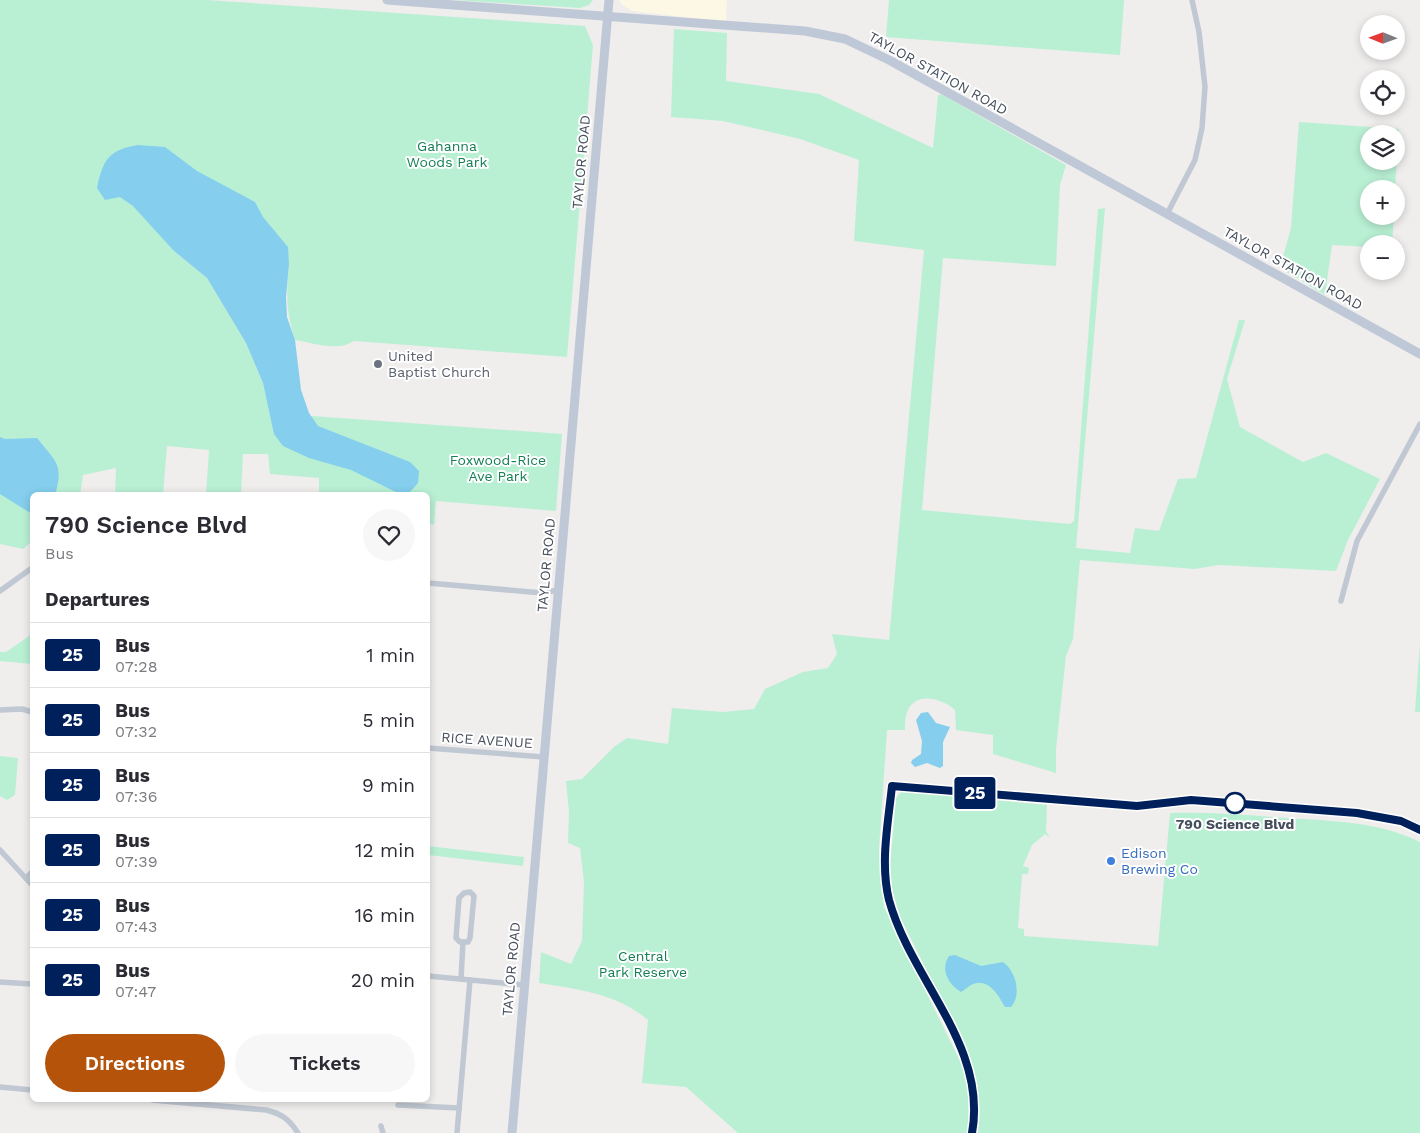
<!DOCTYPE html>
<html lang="en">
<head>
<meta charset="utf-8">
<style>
	body { margin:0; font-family:"Work Sans",sans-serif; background:#f7f7f7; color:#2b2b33; height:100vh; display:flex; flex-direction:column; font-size:19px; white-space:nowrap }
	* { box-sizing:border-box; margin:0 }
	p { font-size:16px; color:#7c7c81 }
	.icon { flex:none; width:28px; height:28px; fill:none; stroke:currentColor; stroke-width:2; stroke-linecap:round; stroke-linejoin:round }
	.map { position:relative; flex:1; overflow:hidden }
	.drawer { position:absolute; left:30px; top:492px; width:400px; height:610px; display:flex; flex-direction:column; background:#fff; border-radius:8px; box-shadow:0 2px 8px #0003 }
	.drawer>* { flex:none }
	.badge { padding:0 10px; border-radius:4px; font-size:18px; line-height:32px }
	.needle { width:32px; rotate:271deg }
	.fabs { position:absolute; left:1360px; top:15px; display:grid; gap:10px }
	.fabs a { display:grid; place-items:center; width:45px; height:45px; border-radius:50%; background:#fff; box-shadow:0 2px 8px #0003; font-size:25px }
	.map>.badge { position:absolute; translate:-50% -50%; box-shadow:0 0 0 2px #fff }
	h2 { padding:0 15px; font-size:19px; line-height:45px }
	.round { display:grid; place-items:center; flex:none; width:52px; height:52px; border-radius:26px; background:#f7f7f7 }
	.summary { display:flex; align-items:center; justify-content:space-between; height:85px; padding:0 15px }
	h1 { font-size:24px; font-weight:600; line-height:38px }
	.cta { display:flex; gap:10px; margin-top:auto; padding:10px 15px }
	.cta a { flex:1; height:58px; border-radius:30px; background:#b45309; color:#fff; font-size:20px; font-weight:600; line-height:58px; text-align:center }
	.cta a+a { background:#f7f7f7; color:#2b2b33 }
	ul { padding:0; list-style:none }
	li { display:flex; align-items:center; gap:15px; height:65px; padding:0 15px; border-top:1px solid #e1e1e2 }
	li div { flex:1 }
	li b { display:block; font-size:19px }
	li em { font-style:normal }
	li .badge { min-width:55px; font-weight:700; text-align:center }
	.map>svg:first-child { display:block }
</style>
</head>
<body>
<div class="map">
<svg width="1420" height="1133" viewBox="0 0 1420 1133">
	<rect width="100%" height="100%" fill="#f0eded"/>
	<!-- commercial -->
	<path fill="#fcf8e5" d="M619,0h108l-1,22 -94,-11 -11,-7z"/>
	<!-- green -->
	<g fill="#b9f0d4" fill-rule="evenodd">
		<path d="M0,0h207l378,26 8,19 -26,312 -213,-16c-17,11 -40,2 -59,-1 -9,-29 -9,-46 -6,-76l-115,-13 33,27 39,65 17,40 7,30 292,21 -6,77 -120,-10 -2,24 -6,-2v-28h-109v-17l-49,-4 -2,-20h-25l-2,41h-35l3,-45 -42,-4 -4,49h-48l1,-27 -33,7 -3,20h-48v46l-9,8 -23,-5z"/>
		<path d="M453,0h140l-4,5 -9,3z"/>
		<path d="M889,0h235l-4,55 -234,-18z"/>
		<path d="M674,29l53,4 -1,48 93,13 114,54 5,-52 3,-2 125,71 -6,20 -4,81 -113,-8 -21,252 148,14 4,-3 24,-312 7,-1 -29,340 54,5 5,-25 24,3 19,-52 18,-1 43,-158h6l-18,59 13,48 63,35 23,-9 54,26 -32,61 -12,31 -117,-6 -24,4 -115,-9 -7,79 -7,17 -10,93v24l-63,-19v-19l-37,-5 -1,-20c-12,-11 -38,-19 -47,0 -3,6 -3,14 -3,20h-18l-8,119 5,58 77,156c8,24 10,45 6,70h-229l-52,-46 -44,-4 6,-63c-30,-26 -71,-31 -109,-37l2,-31 30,12 11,-23 2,-59 -4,-34 -12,-5 1,-31 -3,-31 16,-2 32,-32 13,-9 41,6 4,-36 51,4 31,-3 11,-20 38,-17 25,-4 9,-14 -5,-20 57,6 35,-390 -70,-9 5,-81 -59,-21 -77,-18 -52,-4z"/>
		<path d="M1299,122l100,7 -4,60h-26v27h25l-2,28h-23v3l-37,-2 -7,50 -45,-27 11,-40zM1369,134h27v27h-27z"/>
		<path d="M32,634v30l-32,-3v-9h6z"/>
		<path d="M1420,643v69h-5z"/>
		<path d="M0,756l18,2 -3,37 -8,5 -7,-4z"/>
		<path d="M902,791l145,14 -1,26 4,7 -5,-4 -13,11 -9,21 6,2 -1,6h-6l-4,54 6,1v7l134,10 12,-133c39,-1 77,2 115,5 47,3 92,3 135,24v291h-442c3,-30 0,-54 -11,-82l-68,-136 -7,-27 -2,-21 6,-69z"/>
		<path d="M428,846l96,11 -1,9 -95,-11z"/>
	</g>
	<!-- water -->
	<g fill="#85ceee">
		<path d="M138,145l27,2 32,24 58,31 8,15 25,30 1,17 -3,33 1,20 8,23 6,50 8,23 9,13 92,36 9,9 -1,12 -8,9 -10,2 -49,-24 -42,-12 -26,-12 -9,-12 -11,-51 -17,-40 -39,-65 -33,-27 -41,-45 -13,-9 -15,3 -8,-12c6,-29 12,-38 41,-43z"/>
		<path d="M0,437l5,2 32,-1c19,24 27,26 18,57h-23v19l-32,-20z"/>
		<path d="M928,712l8,11 14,4 -7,15v24l-3,2 -13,-5 -12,4 -4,-4 1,-3 9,-6 1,-13 -6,-21 5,-7z"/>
		<path d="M955,955l26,11 22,-4c13,9 19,33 8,45h-6c-6,-11 -17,-31 -34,-22 -4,2 -6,5 -10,7 -13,-8 -21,-22 -12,-36z"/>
	</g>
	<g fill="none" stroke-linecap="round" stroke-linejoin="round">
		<!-- minor -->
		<g stroke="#c0c8d3" stroke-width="5.5">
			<path d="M1167,214l28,-54 7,-32 3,-41 -6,-55 -7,-32"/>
			<path d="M428,583l115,10 15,-3"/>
			<path d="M0,591l32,-23"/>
			<path d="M1341,601l16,-60 63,-117"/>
			<path d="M0,710l22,-1 10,3"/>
			<path d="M428,748l116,9"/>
			<path d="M0,850l32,35"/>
			<path d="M26,878l6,-6"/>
			<path d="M470,892l4,4 -4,42 -2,4h-8l-4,-4 3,-40 5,-5z"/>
			<path d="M428,976l96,9"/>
			<path d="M461,979l2,-37"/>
			<path d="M0,982l32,2"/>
			<path d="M0,1087l32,3"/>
			<path d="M152,1100l114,10c16,4 23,9 32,23"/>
			<path d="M398,1105l61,3"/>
			<path d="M381,1126l2,7"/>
			<path d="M457,1133l13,-153"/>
			<path d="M972,1133c16,-86 -62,-154 -83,-233 -9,-37 -1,-76 3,-113l245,19 54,-6 166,13 44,8 19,9"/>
		</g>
		<!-- secondary -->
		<g stroke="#bfc8d7" stroke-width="9">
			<path d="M387,0l418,31 40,8 44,21 531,294"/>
			<path d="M512,1133l97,-1133"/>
		</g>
	</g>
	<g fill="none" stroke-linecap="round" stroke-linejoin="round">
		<!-- line casing -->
		<g stroke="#fff" stroke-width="11">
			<path id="line" d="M972,1133c16,-87 -61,-153 -83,-233 -9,-37 -1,-76 3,-114l245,20 54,-6 166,13 44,8 19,9"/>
		</g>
		<!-- line -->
		<use href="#line" stroke="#00205b" stroke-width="8"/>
	</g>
	<!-- markers -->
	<circle fill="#6b7280" stroke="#fff" stroke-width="2" cx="378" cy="364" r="5"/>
	<circle fill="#fff" stroke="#00205b" stroke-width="2.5" cx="1235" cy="803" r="10"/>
	<circle fill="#3f7fe0" stroke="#fff" stroke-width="2" cx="1111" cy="861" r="5"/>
	<g text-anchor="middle" stroke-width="4" stroke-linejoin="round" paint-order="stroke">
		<!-- street labels -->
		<g font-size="14" fill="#454e5b" stroke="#fff">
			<text transform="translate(938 73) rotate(29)" y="5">TAYLOR STATION ROAD</text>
			<text transform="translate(581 162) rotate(-85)" y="5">TAYLOR ROAD</text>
			<text transform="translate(1293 268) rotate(29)" y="5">TAYLOR STATION ROAD</text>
			<text transform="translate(546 565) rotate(-85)" y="5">TAYLOR ROAD</text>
			<text transform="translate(487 740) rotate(4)" y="5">RICE AVENUE</text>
			<text transform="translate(511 969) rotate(-85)" y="5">TAYLOR ROAD</text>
		</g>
		<!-- park labels -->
		<g font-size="14" fill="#147e54" stroke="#fff">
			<text x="447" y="151">Gahanna<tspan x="447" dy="16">Woods Park</tspan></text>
			<text x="498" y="465">Foxwood-Rice<tspan x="498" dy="16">Ave Park</tspan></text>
			<text x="643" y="961">Central<tspan x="643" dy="16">Park Reserve</tspan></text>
		</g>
		<!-- worship labels -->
		<g font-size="14" fill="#5b616d" stroke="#fff" text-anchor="start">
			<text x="388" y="361">United<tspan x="388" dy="16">Baptist Church</tspan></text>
		</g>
		<!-- stop labels -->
		<g font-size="14" font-weight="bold" fill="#454e5b" stroke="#fff">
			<text x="1235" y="829">790 Science Blvd</text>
		</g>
		<!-- shop labels -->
		<g font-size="14" fill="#366cbe" stroke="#fff" text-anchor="start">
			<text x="1121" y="858">Edison<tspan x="1121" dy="16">Brewing Co</tspan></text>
		</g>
	</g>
</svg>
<div class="fabs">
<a><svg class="needle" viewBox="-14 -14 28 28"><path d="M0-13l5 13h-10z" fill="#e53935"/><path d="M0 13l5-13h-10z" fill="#7c7c81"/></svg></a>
<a><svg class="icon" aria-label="locate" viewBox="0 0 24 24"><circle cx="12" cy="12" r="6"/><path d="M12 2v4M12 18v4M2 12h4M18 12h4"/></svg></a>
<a><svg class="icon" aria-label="layers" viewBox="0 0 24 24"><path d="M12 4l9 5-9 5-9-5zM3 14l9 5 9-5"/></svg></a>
<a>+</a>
<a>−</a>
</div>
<b class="badge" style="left:975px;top:793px;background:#00205b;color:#fff">25</b>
<section class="drawer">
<div class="summary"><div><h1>790 Science Blvd</h1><p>Bus</p></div><a class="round"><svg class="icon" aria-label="heart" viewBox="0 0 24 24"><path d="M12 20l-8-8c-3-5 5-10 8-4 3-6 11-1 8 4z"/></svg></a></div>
<h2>Departures</h2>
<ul>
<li><span class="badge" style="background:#00205b;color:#fff">25</span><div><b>Bus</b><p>07:28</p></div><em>1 min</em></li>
<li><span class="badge" style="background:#00205b;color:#fff">25</span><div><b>Bus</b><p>07:32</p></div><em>5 min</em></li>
<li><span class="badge" style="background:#00205b;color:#fff">25</span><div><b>Bus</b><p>07:36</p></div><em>9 min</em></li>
<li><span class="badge" style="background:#00205b;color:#fff">25</span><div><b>Bus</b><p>07:39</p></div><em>12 min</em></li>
<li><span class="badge" style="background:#00205b;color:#fff">25</span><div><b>Bus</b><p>07:43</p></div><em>16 min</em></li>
<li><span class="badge" style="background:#00205b;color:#fff">25</span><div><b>Bus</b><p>07:47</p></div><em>20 min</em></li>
</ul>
<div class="cta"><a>Directions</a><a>Tickets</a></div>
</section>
</div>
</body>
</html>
